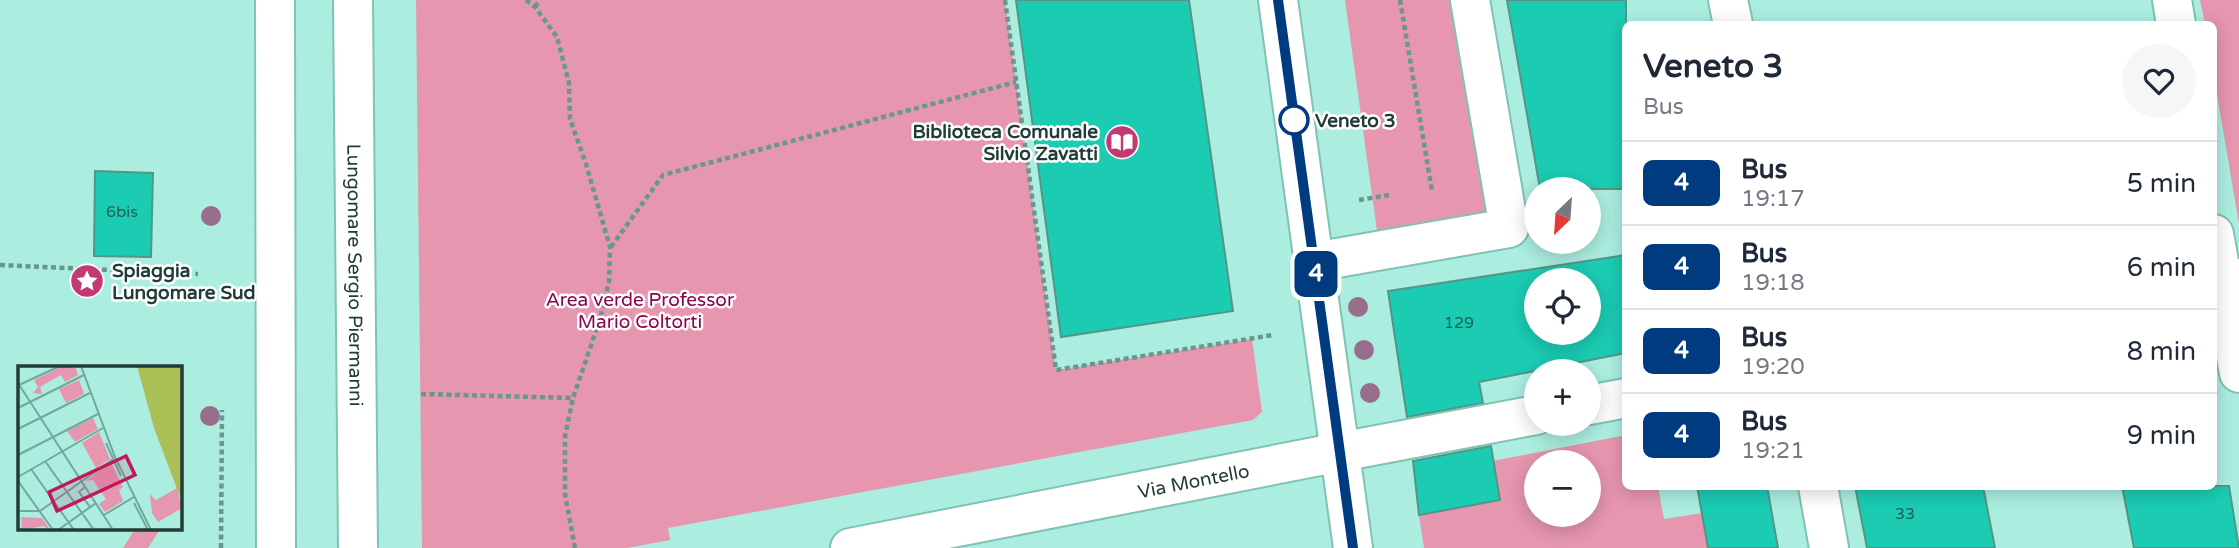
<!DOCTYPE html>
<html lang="en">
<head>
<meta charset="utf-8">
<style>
	body { margin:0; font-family:"Varela Round",sans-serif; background:#f6f6f7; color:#1f2937; height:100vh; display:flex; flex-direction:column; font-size:26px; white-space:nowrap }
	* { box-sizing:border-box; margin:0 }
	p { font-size:23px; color:#747a83 }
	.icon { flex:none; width:38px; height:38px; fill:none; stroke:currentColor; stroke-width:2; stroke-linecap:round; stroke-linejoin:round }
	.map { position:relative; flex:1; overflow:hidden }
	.sheet { position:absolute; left:1622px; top:21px; width:595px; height:469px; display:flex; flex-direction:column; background:#fff; border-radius:10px; box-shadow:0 4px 18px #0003 }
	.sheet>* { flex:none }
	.badge { padding:0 14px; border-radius:10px; font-size:24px; line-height:46px }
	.needle { width:46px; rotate:205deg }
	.fabs { position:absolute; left:1524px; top:177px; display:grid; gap:14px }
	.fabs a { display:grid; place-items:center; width:77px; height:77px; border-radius:50%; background:#fff; box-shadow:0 4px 18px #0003; font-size:35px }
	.map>.badge { position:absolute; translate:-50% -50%; box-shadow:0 0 0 4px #fff }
	.round { display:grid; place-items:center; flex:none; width:74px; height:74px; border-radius:37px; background:#f6f6f7 }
	.overview { display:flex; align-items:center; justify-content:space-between; height:119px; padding:0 21px }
	h1 { font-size:33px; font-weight:700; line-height:52px }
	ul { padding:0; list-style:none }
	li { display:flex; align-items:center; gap:21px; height:84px; padding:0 21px; border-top:2px solid #e0e1e3 }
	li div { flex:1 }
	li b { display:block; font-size:26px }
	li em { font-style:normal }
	li .badge { min-width:77px; font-weight:700; text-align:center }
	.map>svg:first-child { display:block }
</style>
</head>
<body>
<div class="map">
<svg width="2239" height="548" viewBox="0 0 2239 548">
	<rect width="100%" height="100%" fill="#abeee0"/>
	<!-- green -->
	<g fill="#e696af" fill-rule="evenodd">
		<path d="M416,0h589l51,370 196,-31 10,73 -9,8 -585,108 2,12 -43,8h-205z"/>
		<path d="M1345,0h108l35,213 -111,18z"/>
		<path d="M2200,0h39v224l-25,-147v-53h-9z"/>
		<path d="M1626,435v51l32,1 6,32 38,-6 6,35h-284l-5,-33 81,-15 -7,-39zM1536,462h53v52h-53z"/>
		<path d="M135,529h25l-12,19h-25z"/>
	</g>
	<!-- building -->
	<g fill="#1bccb3" stroke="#549588" stroke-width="2" fill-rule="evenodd">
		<path d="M1016,0h173l44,311 -172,26z"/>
		<path d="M1507,0h119v189h-86z"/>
		<path d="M95,171l58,2 -2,84 -57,-1z"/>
		<path d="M1626,255v98l-147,29 4,21 -76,14 -19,-126zM1536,280h53v52h-53z"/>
		<path d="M1491,446l9,54 -81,15 -6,-54z"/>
		<path d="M1697,486h70l11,62h-70z"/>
		<path d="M1855,486h128l12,62h-128z"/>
		<path d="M2122,486h107l10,62h-105z"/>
	</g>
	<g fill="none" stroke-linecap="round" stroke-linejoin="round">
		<!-- street casing -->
		<g stroke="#80c2b4" stroke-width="42">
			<g id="street">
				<path d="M275,0l1,548"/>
				<path id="s1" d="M353,0l5,548"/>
				<path d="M1728,0l5,24"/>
				<path d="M2172,0l4,24"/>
				<path d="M2214,234l25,139"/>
				<path d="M1314,262l195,-34 -39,-228"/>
				<path d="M1818,486l11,62"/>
				<path id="s2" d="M850,548l490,-96"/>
			</g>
		</g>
		<!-- secondary casing -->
		<g stroke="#80c2b4" stroke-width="42">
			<g id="secondary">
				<path d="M1278,0l75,548"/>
				<path d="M2214,283l25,-5"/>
				<path d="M1589,405l37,-7"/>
				<path d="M1340,452l196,-37"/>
			</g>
		</g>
		<!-- path -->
		<g stroke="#67978d" stroke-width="4.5" stroke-dasharray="5 3.5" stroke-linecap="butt">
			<path d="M526,0l9,7 22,30 12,46 1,36 16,45 24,83 -1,35 -9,37 -27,79 -8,38v58l10,54"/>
			<path d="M1005,0l51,370 217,-35"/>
			<path d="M1400,0l32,191"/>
			<path d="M535,7l5,-7"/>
			<path d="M1359,200l30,-5"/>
			<path d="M611,247l52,-72 353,-93"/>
			<path d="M0,265l198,9"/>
			<path d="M421,394l152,4"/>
			<path d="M221,548l1,-138"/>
		</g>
		<!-- street -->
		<use href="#street" stroke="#fff" stroke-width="38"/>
		<!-- secondary -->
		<use href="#secondary" stroke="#fff" stroke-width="38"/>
	</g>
	<!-- trees -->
	<g fill="#996e8d">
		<circle cx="211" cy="216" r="10"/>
		<circle cx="1358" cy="307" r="10"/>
		<circle cx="1364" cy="350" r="10"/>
		<circle cx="1370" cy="393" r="10"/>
		<circle cx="210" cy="416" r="10"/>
	</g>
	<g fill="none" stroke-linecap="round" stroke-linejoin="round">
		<!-- line casing -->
		<g stroke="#fff" stroke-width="16">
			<path id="line" d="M1278,0l75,548"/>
		</g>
		<!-- line -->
		<use href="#line" stroke="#003b80" stroke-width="10"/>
	</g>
	<!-- icons -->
	<defs>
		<g id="library-disc" transform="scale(1.75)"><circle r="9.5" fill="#c33972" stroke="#fff"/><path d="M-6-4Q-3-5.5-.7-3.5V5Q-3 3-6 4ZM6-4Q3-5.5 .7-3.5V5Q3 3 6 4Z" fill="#fff"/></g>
		<g id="sight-disc" transform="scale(1.75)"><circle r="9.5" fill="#c33972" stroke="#fff"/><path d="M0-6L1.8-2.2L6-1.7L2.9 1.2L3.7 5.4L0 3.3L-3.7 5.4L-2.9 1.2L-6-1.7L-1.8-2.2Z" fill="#fff"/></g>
	</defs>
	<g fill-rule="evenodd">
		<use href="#library-disc" x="1122" y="142"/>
		<use href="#sight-disc" x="87" y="281"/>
	</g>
	<!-- markers -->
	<circle fill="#fff" stroke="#003b80" stroke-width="3.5" cx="1294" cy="120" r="14"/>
	<g text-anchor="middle" stroke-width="5" stroke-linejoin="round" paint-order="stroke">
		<!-- number labels -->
		<g font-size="16" fill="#206156">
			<text x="122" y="217">6bis</text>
			<text x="1459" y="328">129</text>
			<text x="1905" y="519">33</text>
		</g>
		<!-- stop labels -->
		<g font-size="19" font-weight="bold" fill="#213d37" stroke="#fff" text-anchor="start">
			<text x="1315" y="127">Veneto 3</text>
		</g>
		<!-- poi labels -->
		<g font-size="19" font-weight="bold" fill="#213d37" stroke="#fff" text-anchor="end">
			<text x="1098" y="138">Biblioteca Comunale<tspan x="1098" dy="22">Silvio Zavatti</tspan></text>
			<text x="112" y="277" text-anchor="start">Spiaggia<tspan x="112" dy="22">Lungomare Sud</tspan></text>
		</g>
		<!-- street labels -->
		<g font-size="19" fill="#213d37" stroke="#fff">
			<text dy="7" stroke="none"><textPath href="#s1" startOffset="275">Lungomare Sergio Piermanni</textPath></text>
			<text dy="7" stroke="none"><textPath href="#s2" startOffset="350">Via Montello</textPath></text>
		</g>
		<!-- park labels -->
		<g font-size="19" fill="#8b0649" stroke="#fff">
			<text x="640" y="306">Area verde Professor<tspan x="640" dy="22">Mario Coltorti</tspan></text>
		</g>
	</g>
	<!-- overview -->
	<g transform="translate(18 366)">
		<rect width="164" height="164" fill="#abeee0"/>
		<path d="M45,0h12l3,9 -13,7 -4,-7 -21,12 2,7 -9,-1 5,-6 -4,-7zM61,14l5,14 -18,9 -7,-14zM75,52l5,11 -23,13 -8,-11zM81,66l11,27 -14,9 -14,-25zM93,96l12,25 -4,3 4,11 -18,11 -6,-8 7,-5 -13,-19 -8,1zM159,122l5,20 -24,14 -6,-9 -2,-19 6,6zM3,151l21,1 8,12 -7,-4 -21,4z" fill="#e696af"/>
		<path d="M119,0h45v136l-28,-74z" fill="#aac056"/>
		<path fill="none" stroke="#74a79c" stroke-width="2" d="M63,0l34,91 36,73M0,17l95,147M1,19l41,-19M0,42l66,-33M0,63l72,-36M88,77l15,33M0,89l80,-41M27,95l49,69M13,103l43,61M0,111l85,-49M0,115l35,49M67,121l-6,5 11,15M116,137l14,27M0,145h22M22,145l73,-52M86,149l30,-18M40,164l38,-27"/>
		<path fill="#c2185b" fill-opacity="0.15" stroke="#c2185b" stroke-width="3.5" d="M108,90l9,19 -78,36 -8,-19z"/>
		<rect width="164" height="164" fill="none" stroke="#213d37" stroke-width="3.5"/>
	</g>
</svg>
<div class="fabs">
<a><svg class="needle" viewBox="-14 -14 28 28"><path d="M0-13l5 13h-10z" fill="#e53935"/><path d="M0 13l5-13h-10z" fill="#747a83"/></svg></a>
<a><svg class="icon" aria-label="locate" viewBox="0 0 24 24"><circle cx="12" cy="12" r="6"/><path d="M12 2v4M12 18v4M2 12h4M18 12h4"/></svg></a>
<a>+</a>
<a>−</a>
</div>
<b class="badge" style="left:1316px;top:274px;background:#003b80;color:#fff">4</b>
<section class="sheet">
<div class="overview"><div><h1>Veneto 3</h1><p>Bus</p></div><a class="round"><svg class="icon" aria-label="heart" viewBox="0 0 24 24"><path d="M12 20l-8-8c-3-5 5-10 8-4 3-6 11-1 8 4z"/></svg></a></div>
<ul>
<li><span class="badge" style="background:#003b80;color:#fff">4</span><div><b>Bus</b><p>19:17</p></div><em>5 min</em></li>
<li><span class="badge" style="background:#003b80;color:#fff">4</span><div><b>Bus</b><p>19:18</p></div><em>6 min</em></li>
<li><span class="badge" style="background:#003b80;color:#fff">4</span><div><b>Bus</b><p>19:20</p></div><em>8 min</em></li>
<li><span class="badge" style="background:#003b80;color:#fff">4</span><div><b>Bus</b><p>19:21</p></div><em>9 min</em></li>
</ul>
</section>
</div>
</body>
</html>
